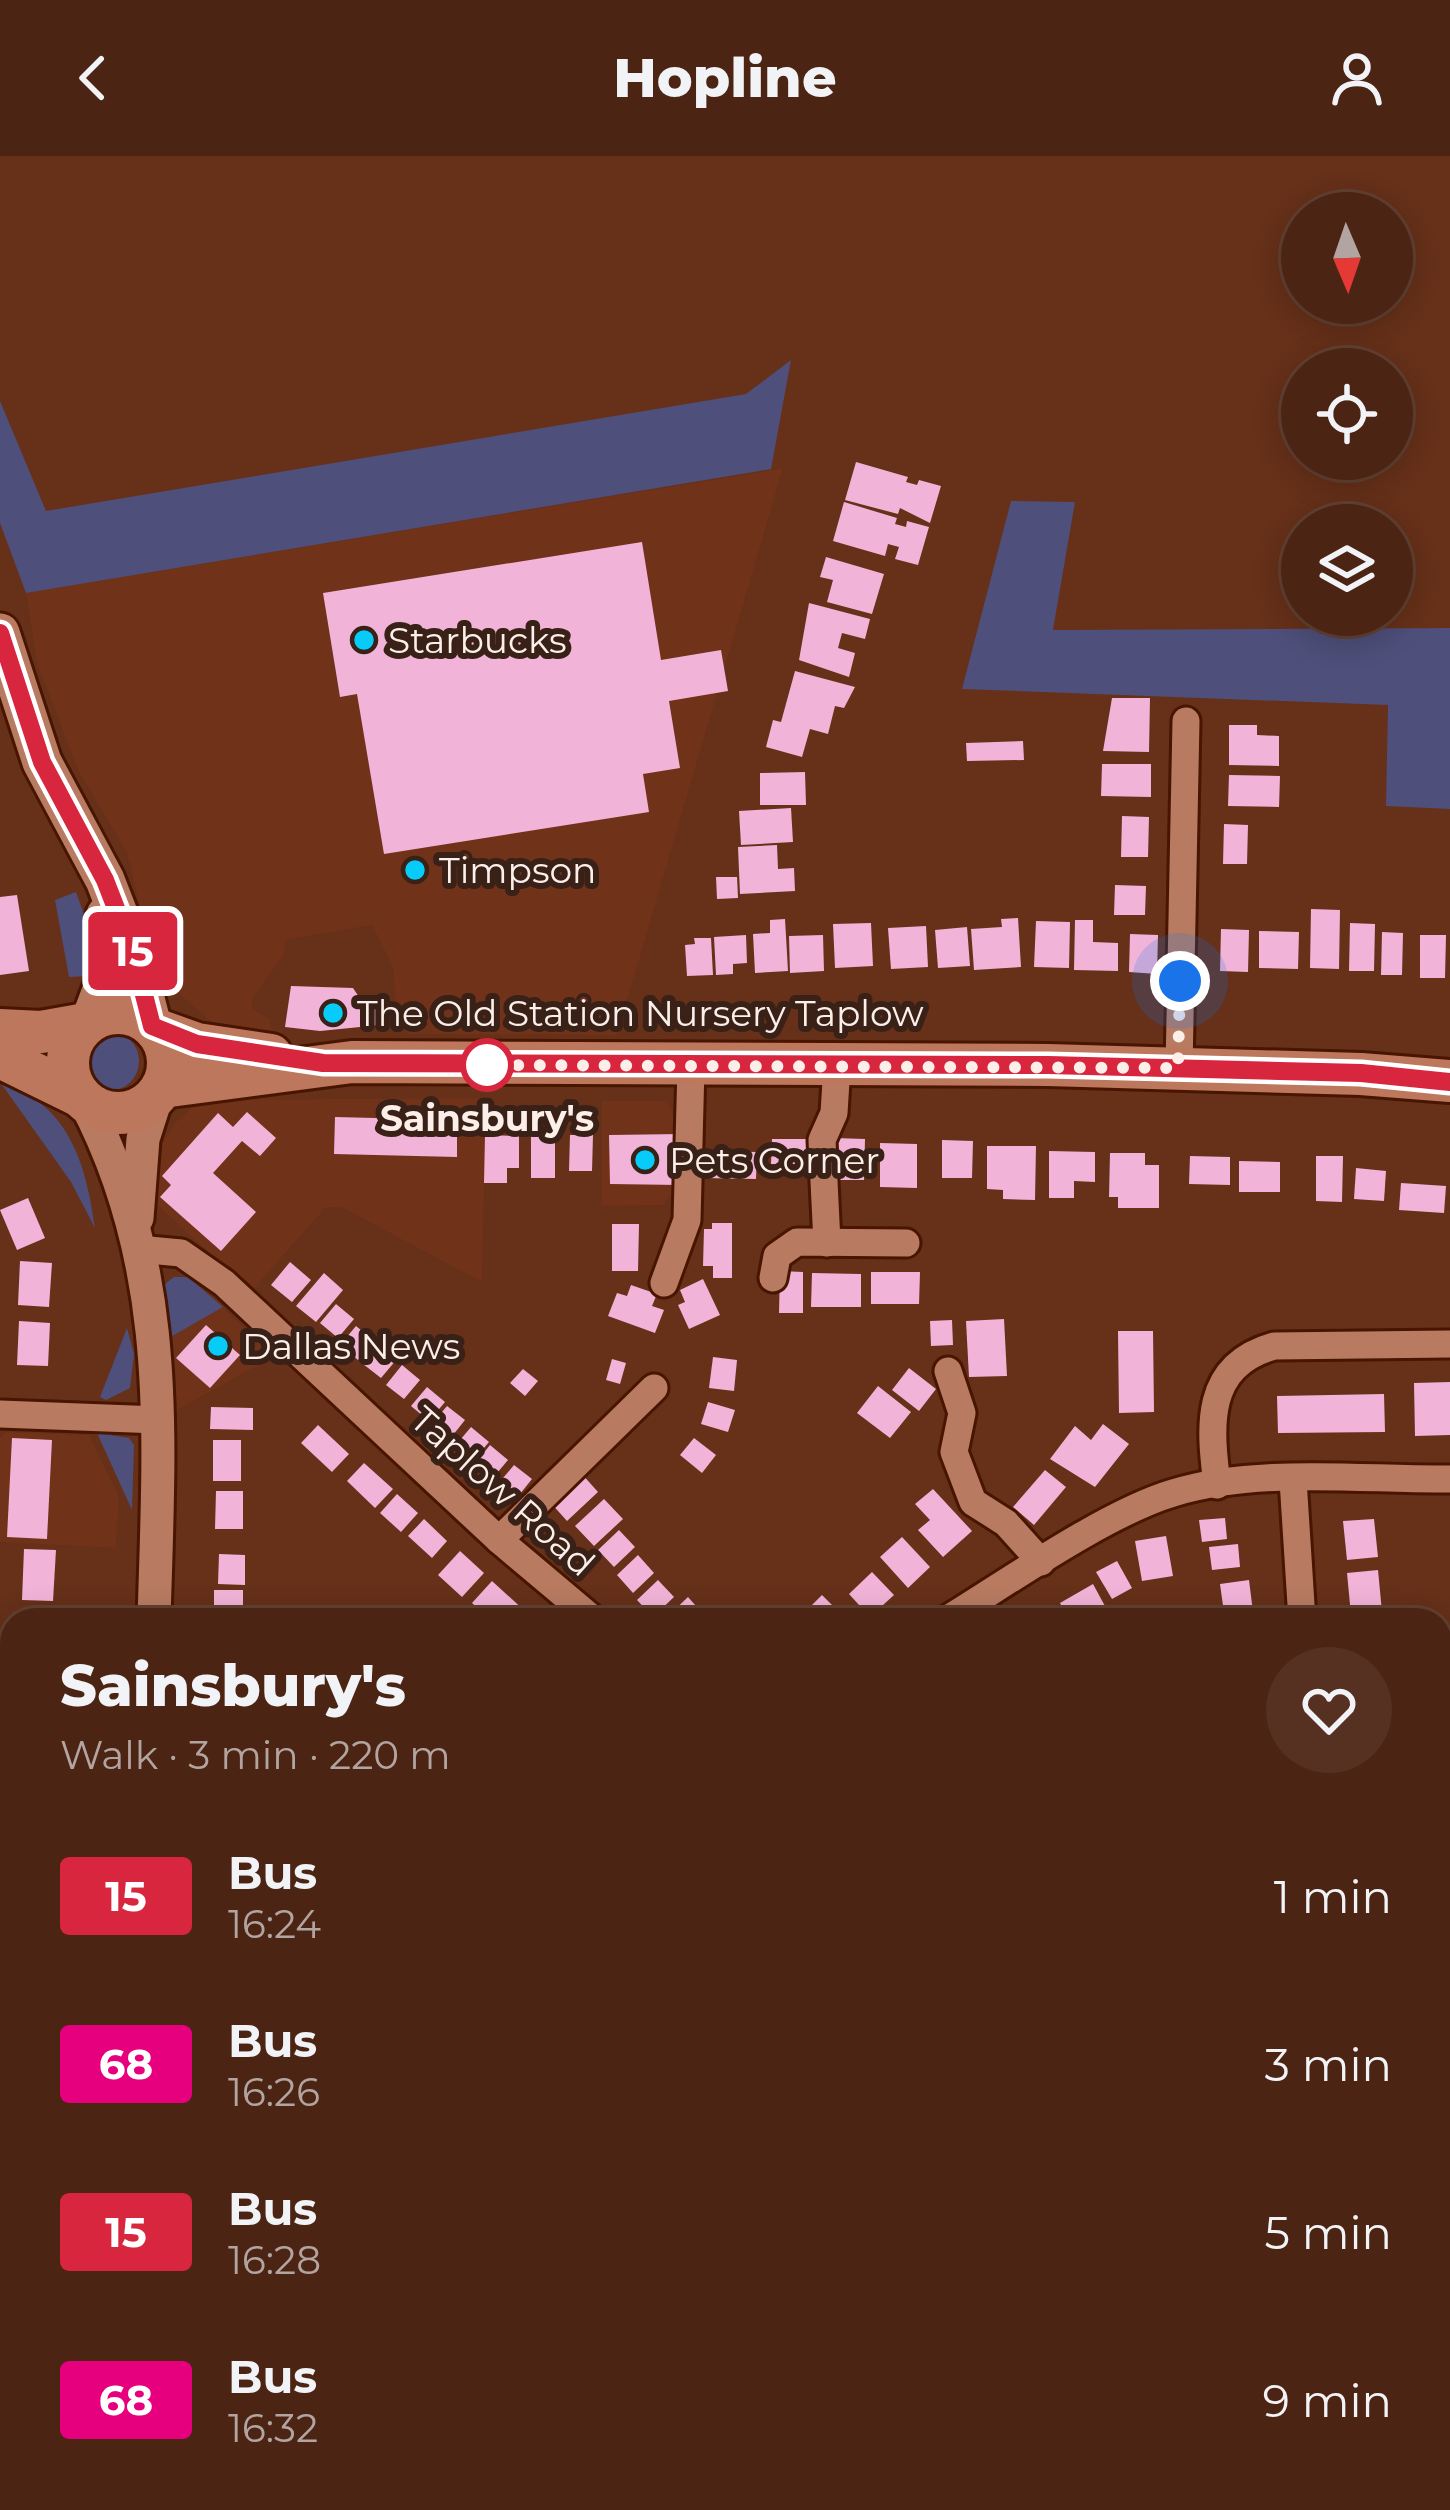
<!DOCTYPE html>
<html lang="en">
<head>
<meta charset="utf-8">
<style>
	body { margin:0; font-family:Montserrat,sans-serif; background:#563021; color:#f1f3f6; height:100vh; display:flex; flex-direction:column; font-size:45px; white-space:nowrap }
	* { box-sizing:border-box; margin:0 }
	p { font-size:39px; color:#b2a4a0 }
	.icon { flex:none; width:66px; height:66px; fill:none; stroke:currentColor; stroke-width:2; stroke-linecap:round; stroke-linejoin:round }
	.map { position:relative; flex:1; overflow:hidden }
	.side { position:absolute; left:0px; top:1452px; width:1452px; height:903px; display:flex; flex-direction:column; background:#4c2413; border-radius:36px 36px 0 0; box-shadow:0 6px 30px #0003,0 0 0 3px #634133 }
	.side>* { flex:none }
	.badge { padding:0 24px; border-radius:9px; font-size:42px; line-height:78px }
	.needle { width:78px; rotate:178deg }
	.controls { position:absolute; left:1281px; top:36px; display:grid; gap:24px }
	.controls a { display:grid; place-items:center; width:132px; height:132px; border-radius:50%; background:#4c2413; box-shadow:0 6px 30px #0003,0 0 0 3px #634133; font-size:60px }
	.you { position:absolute; width:60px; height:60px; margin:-30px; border:9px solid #fff; border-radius:50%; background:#1a73e8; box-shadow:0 0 0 18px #1a73e833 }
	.map>.badge { position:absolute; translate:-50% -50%; box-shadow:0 0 0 6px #fff }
	.round { display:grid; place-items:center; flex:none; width:126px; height:126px; border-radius:63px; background:#563021 }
	.head { display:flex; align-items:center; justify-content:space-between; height:204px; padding:0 60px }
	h1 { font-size:57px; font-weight:800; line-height:90px }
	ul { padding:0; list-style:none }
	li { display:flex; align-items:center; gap:36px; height:168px; padding:0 60px }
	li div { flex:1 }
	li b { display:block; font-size:45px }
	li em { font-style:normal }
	li .badge { min-width:132px; font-weight:700; text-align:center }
	header { display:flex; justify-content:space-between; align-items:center; height:156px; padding:0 60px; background:#4c2413; font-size:54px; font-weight:800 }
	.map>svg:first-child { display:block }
</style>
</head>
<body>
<header><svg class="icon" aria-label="back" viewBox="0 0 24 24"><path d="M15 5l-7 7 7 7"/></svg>Hopline<svg class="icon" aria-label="person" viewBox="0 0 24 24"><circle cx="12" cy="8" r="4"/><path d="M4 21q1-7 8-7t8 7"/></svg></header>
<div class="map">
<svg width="1450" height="2354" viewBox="0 0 1450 2354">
	<rect width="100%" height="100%" fill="#663019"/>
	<!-- built -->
	<g fill="#703218">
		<path d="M783,312l-166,567 -210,-1 -10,-11 -4,-56 -21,-42 -86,15 -1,12 -33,47 1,10 17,10 2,12 -55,-4 -50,-44 -14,-23 -26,-107 -49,-83 -41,-107 -11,-70z"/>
		<path d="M486,942l-4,184 -141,-75h-15l-74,84 -103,-93 3,-38 24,-38 24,-22z"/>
		<path d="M602,945h66l6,17 -1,73 -10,14 -61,1z"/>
		<path d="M223,1151l50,50 -100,55 -4,-74z"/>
		<path d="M6,1276l83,3 30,61 -3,52 -116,-6v-104z"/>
		<path d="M1450,1854v249l-10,-7v-241z"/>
		<path d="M12,1999v112l-12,1v-112z"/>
	</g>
	<!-- green -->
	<g fill="#4e4f7a">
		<path d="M791,204l-20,109 -745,124 -26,-70v-122l46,110 700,-117z"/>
		<path d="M1011,345l64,1 -22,128 397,-2v181l-64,-3 2,-101 -426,-16z"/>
		<path d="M76,736l9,25 3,59 -19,1 -14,-77z"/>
		<circle cx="109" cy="905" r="30"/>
		<path d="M0,926c69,22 86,81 95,146l-24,-46z"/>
		<path d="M174,1121h14l35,30 -54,31 -8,-51z"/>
		<path d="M127,1172l7,26 -4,34 -24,12 -6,-3z"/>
		<path d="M97,1277l32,5 5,7 -2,65z"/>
	</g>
	<!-- building -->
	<g fill="#f1b4d8">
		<path d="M856,306l52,15 -2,5 11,3 2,-5 22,6 -11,37 -30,-15 -2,6 -53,-14z"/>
		<path d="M844,346l53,16 -2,6 11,3 1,-6 22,6 -11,38 -23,-6 4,-12 -11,-3 -3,12 -52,-15z"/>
		<path d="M642,386l19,118 60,-10 7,41 -59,10 11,67 -37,6 6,38 -265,42 -27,-160 -17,3 -17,-104z"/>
		<path d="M826,401l58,17 -12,40 -45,-12 6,-22 -13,-3z"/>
		<path d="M809,447l61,16 -5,20 -23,-6 -4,15 17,5 -6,24 -50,-17z"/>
		<path d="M795,515l60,16 -11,21 -9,-2 -7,28 -18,-5 -8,28 -36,-10 7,-27 8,2z"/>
		<path d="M1112,542h38l-1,54 -46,-1z"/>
		<path d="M1229,569h28v10l22,1v30l-50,-1z"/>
		<path d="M1023,585l1,19 -57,1 -1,-18z"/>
		<path d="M1102,608h49v33l-50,-1z"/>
		<path d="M805,616l1,33h-46v-32z"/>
		<path d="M1229,619l51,1 -1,31 -51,-1z"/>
		<path d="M791,652l2,34 -52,3 -2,-34z"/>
		<path d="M1122,660l27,1 -1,40h-27z"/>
		<path d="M1224,668l24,1 -1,39h-24z"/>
		<path d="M777,689l1,24 16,-1 1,23 -55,3 -2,-47z"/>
		<path d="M421,704l3,17 -16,2 -2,-16z"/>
		<path d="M716,721h21l1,21 -21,1z"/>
		<path d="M1115,729l31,1 -1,29h-31z"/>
		<path d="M17,739l12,76 -29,4v-78z"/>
		<path d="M1311,753l29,1 -1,59 -29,-1z"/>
		<path d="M1018,762l3,49 -47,3 -3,-41 31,-2 -1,-8z"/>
		<path d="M785,763l3,52 -33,2 -2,-39 17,-1v-13z"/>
		<path d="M1075,764h18v22l25,1v28l-44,-1z"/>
		<path d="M1036,765l34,1 -1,46 -35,-1z"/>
		<path d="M871,767l2,43 -38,2 -2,-44z"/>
		<path d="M1350,767l25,1 -1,47h-25z"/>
		<path d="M926,770l2,41 -37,2 -3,-41z"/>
		<path d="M967,771l3,39 -32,2 -3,-38z"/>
		<path d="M1221,773l28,1 -1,42 -28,-1z"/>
		<path d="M1259,775l40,1 -1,37 -39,-1z"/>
		<path d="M1382,776l21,1 -1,42h-21z"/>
		<path d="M1130,778l28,1 -1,39 -28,-2z"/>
		<path d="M746,779l1,28 -14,1v10l-17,1 -2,-38z"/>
		<path d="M823,779l1,36 -34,2 -1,-37z"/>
		<path d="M1420,779h26l-1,43h-25z"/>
		<path d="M694,782h17l2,37 -26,1 -2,-31 10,-1z"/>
		<path d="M291,830l62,2 8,12 14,-1 5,26 -60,6 -35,-4z"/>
		<path d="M247,956l29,26 -16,18 -18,-15 -29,32 43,39 -35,39 -61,-54 11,-12 -9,-9 56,-63 15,14z"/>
		<path d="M335,961l122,3v37l-123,-3z"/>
		<rect x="531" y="978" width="24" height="44"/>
		<path d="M681,978l-2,51 -69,-1 -1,-49z"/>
		<path d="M485,979l34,1v32h-12v15h-23z"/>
		<path d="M570,979h23l-1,36h-23z"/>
		<path d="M834,982l31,1 -1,41h-30z"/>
		<path d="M772,983h36v25h-37z"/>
		<path d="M942,984l31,1 -1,37h-30z"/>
		<path d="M880,987l37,1v44l-37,-1z"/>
		<path d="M987,990h49l-1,54 -32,-1v-9l-16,-1z"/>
		<path d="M703,995l54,1 -1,27 -53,-1z"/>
		<path d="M1049,995l46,1v30l-21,-1v17h-25z"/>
		<path d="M1110,997h35v12h14v43h-41v-11h-9z"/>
		<path d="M1190,1000l40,1v28l-41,-1z"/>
		<path d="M1316,1000h27l-1,46 -26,-1z"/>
		<path d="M1239,1005l41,1v30h-41z"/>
		<path d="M1356,1012l30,3 -2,30 -30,-2z"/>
		<path d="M1401,1027l45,3 -2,27 -45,-3z"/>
		<path d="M28,1042l17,40 -28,12 -17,-40z"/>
		<path d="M712,1067h20v55h-19v-12h-10l1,-37h8z"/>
		<path d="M612,1068h27l-1,47h-26z"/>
		<path d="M20,1105l32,2 -3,44 -31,-2z"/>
		<path d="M290,1106l21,18 -19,22 -21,-17z"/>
		<path d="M780,1115l23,1v41h-24z"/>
		<path d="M871,1116h49l-1,32h-48z"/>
		<path d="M324,1117l19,17 -27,32 -20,-16z"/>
		<path d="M812,1117l49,1v33h-50z"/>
		<path d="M703,1123l17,36 -31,14 -11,-24 7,-3 -5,-12z"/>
		<path d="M631,1129l26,9 -5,12 12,4 -9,23 -47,-17 9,-23 10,3z"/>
		<path d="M336,1148l18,15 -16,19 -18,-15z"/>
		<path d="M1004,1163l3,57 -38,1 -3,-56z"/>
		<path d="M952,1164l1,25 -22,1 -1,-25z"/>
		<path d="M19,1165l31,2 -2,43 -31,-1z"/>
		<path d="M206,1169l34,30 -30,33 -34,-30z"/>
		<path d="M356,1170l18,15 -16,19 -18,-15z"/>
		<path d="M1118,1175h35l1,81 -35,1z"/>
		<path d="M379,1188l18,15 -16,19 -18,-14z"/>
		<path d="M713,1201l24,3 -3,31 -25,-3z"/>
		<path d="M612,1203l14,4 -6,21 -14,-4z"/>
		<path d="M402,1209l18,15 -16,19 -18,-14z"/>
		<path d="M909,1212l27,21 -17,22 -27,-21z"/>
		<path d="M523,1213l15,12 -13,15 -15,-13z"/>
		<path d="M1450,1226v53l-35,1 -1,-53z"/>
		<path d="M878,1230l33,26 -21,26 -33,-25z"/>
		<path d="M427,1231l18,15 -16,19 -18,-15z"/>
		<path d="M1384,1238l1,38 -107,1 -1,-37z"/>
		<path d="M708,1246l27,8 -7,22 -27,-8z"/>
		<path d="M447,1250l18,14 -16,20 -18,-15z"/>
		<path d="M211,1251l42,1v22l-43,-1z"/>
		<path d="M1103,1268l26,20 -34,43 -45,-28 25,-33 16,14z"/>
		<path d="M318,1269l31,29 -17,18 -31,-29z"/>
		<path d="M471,1271l18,15 -16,19 -18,-15z"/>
		<path d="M12,1282l40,2 -5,99 -40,-2z"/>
		<path d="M694,1282l22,17 -14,18 -22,-18z"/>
		<rect x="213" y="1284" width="28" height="41"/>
		<path d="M490,1289l18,15 -16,19 -18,-14z"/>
		<path d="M364,1307l29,26 -18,19 -28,-27z"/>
		<path d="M514,1309l18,14 -16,20 -18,-15z"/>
		<path d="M1045,1314l21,17 -32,38 -21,-18z"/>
		<path d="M581,1317l17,19 -31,29 -17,-19z"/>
		<path d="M933,1333l39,42 -29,26 -25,-27 12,-10 -15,-16z"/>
		<path d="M216,1335h27v38h-28z"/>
		<path d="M397,1338l21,19 -17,19 -21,-19z"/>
		<path d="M604,1343l19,20 -29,27 -19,-20z"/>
		<path d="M1225,1362l2,21 -25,3 -3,-22z"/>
		<path d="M424,1363l23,22 -15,17 -24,-22z"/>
		<path d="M1374,1363l4,38 -31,3 -4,-39z"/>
		<path d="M619,1374l16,17 -21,20 -16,-17z"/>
		<path d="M1166,1380l7,40 -31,5 -7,-40z"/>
		<path d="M902,1381l28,30 -22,21 -28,-31z"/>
		<path d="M1238,1388l2,23 -28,3 -3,-23z"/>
		<path d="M24,1393l32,1 -3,51 -31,-1z"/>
		<path d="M460,1395l24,22 -22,24 -24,-22z"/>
		<path d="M219,1398l26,1v30l-27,-1z"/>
		<path d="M638,1399l16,18 -21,20 -16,-18z"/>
		<path d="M1117,1405l15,27 -20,11 -16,-27z"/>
		<path d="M1378,1414l4,42 -31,3 -4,-42z"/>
		<path d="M872,1416l22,23 -24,22 -21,-23z"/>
		<path d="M658,1424l16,17 -21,20 -16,-17z"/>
		<path d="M1249,1424l5,40h-29l-5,-36z"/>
		<path d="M492,1425l34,31 -7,8h-29l-18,-17z"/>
		<path d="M1093,1428l13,24 -21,12h-16l-9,-17z"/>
		<path d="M214,1434h29v26l-29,-1z"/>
		<path d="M822,1439l25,25h-32l-9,-9z"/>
		<path d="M688,1441l16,18 -5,5h-35z"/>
		<path d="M23,1452l31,1 -1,11h-31z"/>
		<path d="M7,1519h5v52l-7,-1z"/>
		<path d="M7,1587h5v51h-7z"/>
		<path d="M1450,1602v35l-10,1v-35z"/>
		<path d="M0,1652l12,1v24h-12z"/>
		<path d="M0,1685l12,1v24l-12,-1z"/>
		<path d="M0,1721l12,1v24l-12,-1z"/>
		<rect x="0" y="1758" width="12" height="24"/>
		<path d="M0,1792l12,1v24h-12z"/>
		<path d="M0,1829l9,1 -2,45 -7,-1z"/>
		<path d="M12,2127v125h-11l-1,-124z"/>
		<path d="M0,2326h12v17h15v11h-27z"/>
		<path d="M119,2343h39l-3,11 -38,-2z"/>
		<path d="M203,2343h35l14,4 -2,7h-50z"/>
		<path d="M817,2343h36l2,11h-36z"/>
		<path d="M1114,2343h97l2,11h-125l-1,-6z"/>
		<path d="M1253,2343h41l1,3 -41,5z"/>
	</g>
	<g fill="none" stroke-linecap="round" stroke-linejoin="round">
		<!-- minor casing -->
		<g stroke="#481500" stroke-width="33">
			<g id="minor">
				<path d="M1179,912l7,-347"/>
				<path d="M827,1087l-5,-103 12,-27 3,-48"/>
				<path d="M138,1093l43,4 43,30 275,257 95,80"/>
				<path d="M773,1122l4,-22 20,-14 109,1"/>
				<path d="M664,1127l23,-63 4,-154"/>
				<path d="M948,1215l14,42 -8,39 19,50 33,21 35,39"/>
				<path d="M0,1258l159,6"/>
				<path d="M1293,1324l9,140"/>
				<path d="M1217,1329c-7,-58 -14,-119 57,-139l176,-2"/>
				<path d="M499,1384l155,-152"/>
				<path d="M946,1464c62,-38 160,-107 227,-127 85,-26 189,-13 277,-14"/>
				<path d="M1440,1560l10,1"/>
				<path d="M1440,1690l10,-1"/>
				<path d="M1440,2135l10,6"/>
				<path d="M370,2343l35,11"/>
				<path d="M1045,2343l2,11"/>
				<path d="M1344,2343l2,11"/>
			</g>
		</g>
		<!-- tertiary casing -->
		<g stroke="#481500" stroke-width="39">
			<g id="tertiary">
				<path d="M84,944c89,167 75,338 70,520"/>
				<path d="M137,1062l6,-79 14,-44"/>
				<path d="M71,2354l4,-11"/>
			</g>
		</g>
		<!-- secondary casing -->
		<g stroke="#481500" stroke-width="45">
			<g id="secondary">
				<path d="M0,477l42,129 63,118 28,72 19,74"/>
				<path d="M90,866l18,-48 -2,-59"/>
			</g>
		</g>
		<!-- primary casing -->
		<g stroke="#481500" stroke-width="48">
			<g id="primary">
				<circle cx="118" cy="907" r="50"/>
				<path d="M155,873l42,15 74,11"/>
				<path d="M0,874l41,2 45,-8"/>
				<path d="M0,901l80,39"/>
				<path d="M162,931l190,-25 696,3 313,9 89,7"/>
			</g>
		</g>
		<!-- minor -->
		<use href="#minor" stroke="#b87b62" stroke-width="27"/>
		<!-- tertiary -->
		<use href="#tertiary" stroke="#b87b62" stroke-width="33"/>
		<!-- secondary -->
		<use href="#secondary" stroke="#b87b62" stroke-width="39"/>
		<!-- primary -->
		<use href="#primary" stroke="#bc775c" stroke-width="42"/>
		<!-- rail -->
		<g stroke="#dac3ba" stroke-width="8" stroke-dasharray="21 21" stroke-linecap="butt">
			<path d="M1440,1931l10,-1"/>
			<path d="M1440,1958l10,-1"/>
			<path d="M0,2034l12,-1"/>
			<path d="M0,2076l12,-1"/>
		</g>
	</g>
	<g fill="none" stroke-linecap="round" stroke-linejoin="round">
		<!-- line casing -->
		<g stroke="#fff" stroke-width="27">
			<path id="line" d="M0,477l42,129 63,118 28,72 19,74 45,18 126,19 725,2 313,8 89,9"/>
		</g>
		<!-- line -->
		<use href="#line" stroke="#d7263d" stroke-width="18"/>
		<!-- walk -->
		<path stroke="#fceee9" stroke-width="12" stroke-dasharray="0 21.6" d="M487,909h-6l697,3 2,-87"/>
	</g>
	<!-- markers -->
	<g fill="#07cbf9" stroke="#392117" stroke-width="4.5">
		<circle cx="364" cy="484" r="12"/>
		<circle cx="415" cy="714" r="12"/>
		<circle cx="333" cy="857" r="12"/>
		<circle cx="645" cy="1004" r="12"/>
		<circle cx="218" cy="1190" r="12"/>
	</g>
	<circle fill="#fff" stroke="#d7263d" stroke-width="6" cx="487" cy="909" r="24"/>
	<g text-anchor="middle" stroke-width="12" stroke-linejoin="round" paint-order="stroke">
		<!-- poi labels -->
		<g font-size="36" fill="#fceee9" stroke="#392117" text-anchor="start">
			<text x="388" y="497">Starbucks</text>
			<text x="439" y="727">Timpson</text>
			<text x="357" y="870">The Old Station Nursery Taplow</text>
			<text x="669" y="1017">Pets Corner</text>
			<text x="242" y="1203">Dallas News</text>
		</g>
		<!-- stop labels -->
		<g font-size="36" font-weight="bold" fill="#fceee9" stroke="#392117">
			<text x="487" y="975">Sainsbury's</text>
		</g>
		<!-- street labels -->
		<g font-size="36" fill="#fceee9" stroke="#392117">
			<text transform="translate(503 1335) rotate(42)" y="13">Taplow Road</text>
		</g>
	</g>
</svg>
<div class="controls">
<a><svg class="needle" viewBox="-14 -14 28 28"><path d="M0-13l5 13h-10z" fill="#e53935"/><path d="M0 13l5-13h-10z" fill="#b2a4a0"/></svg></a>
<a><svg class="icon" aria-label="locate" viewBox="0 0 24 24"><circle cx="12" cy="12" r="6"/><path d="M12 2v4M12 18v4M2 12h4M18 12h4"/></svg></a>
<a><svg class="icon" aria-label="layers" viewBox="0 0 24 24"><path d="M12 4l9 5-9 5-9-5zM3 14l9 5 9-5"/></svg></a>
</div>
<div class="you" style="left:1180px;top:825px"></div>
<b class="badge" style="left:133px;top:795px;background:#d7263d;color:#fff">15</b>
<section class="side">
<div class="head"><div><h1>Sainsbury's</h1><p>Walk · 3 min · 220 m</p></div><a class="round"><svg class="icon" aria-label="heart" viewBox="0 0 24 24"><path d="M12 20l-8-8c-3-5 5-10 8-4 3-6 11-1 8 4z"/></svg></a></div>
<ul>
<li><span class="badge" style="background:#d7263d;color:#fff">15</span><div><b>Bus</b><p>16:24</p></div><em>1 min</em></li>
<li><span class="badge" style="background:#e6007e;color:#fff">68</span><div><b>Bus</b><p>16:26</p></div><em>3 min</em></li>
<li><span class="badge" style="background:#d7263d;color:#fff">15</span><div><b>Bus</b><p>16:28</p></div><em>5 min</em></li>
<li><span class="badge" style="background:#e6007e;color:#fff">68</span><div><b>Bus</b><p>16:32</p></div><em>9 min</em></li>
</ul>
</section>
</div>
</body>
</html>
